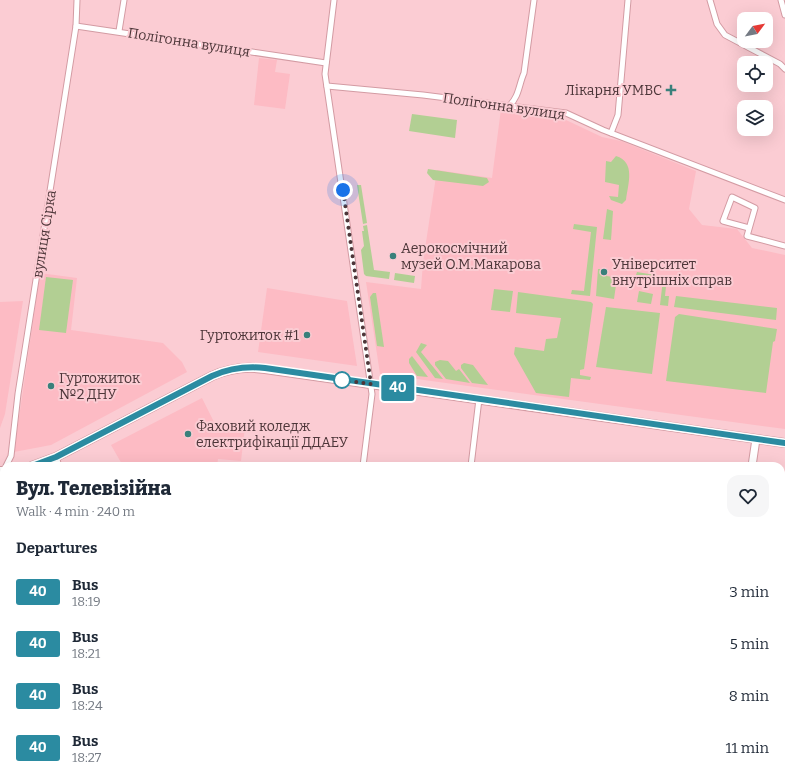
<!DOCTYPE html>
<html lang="en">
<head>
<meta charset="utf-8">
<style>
	body { margin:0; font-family:Bitter,serif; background:#f6f6f7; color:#1f2937; height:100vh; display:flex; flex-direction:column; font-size:15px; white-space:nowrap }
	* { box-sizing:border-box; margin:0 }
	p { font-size:13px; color:#747a83 }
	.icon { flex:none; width:22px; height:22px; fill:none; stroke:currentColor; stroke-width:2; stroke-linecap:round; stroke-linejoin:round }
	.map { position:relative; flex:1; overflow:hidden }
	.side { position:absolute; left:0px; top:462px; width:785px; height:320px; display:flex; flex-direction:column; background:#fff; border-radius:12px 12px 0 0; box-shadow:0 4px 16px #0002 }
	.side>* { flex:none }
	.badge { padding:0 8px; border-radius:3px; font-size:14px; line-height:26px }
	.needle { width:26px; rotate:58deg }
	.controls { position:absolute; left:737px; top:12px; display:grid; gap:8px }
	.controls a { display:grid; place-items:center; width:36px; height:36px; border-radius:8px; background:#fff; box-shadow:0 4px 16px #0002; font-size:20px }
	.you { position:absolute; width:20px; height:20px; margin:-10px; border:3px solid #fff; border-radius:50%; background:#1a73e8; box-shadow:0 0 0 6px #1a73e833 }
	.map>.badge { position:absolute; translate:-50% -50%; box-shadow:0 0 0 2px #fff }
	h2 { padding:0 16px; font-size:15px; line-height:36px }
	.round { display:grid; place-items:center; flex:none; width:42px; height:42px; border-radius:12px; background:#f6f6f7 }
	.headline { display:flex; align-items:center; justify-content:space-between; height:68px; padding:0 16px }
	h1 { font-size:19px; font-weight:800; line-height:30px }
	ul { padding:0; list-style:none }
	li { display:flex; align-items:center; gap:12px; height:52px; padding:0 16px }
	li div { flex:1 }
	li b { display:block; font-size:15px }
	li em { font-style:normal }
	li .badge { min-width:44px; font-weight:700; text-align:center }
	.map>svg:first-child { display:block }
</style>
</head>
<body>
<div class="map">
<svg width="785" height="782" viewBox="0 0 785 782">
	<rect width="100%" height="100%" fill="#fbccd3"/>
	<!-- built -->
	<g fill="#fdbbc4">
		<path d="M259,58l18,2 -2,12 15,2 -5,35 -31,-4z"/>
		<path d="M501,109l65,11 36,17 19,4 75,30 -7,38 13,16 35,4 15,19 33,7v174l-405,-55 -14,-92 55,7 2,-27 14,-92 55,8z"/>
		<path d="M40,273l37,5 -6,52 92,13 19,19 5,10 -136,73 -37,7z"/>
		<path d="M267,288l80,13 10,65 -99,-14z"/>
		<path d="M23,301l-18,113 -5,14v-126z"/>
		<path d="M202,398l14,28 29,1 -4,34 -23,-2 -1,7h-94l-12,-21z"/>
		<path d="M781,601h4v181h-11l-2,-4h9z"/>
		<path d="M0,658h4v120h7v2l-11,-2z"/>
		<path d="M696,778h48l-9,4h-39z"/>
	</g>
	<!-- green -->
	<g fill="#b2cf93">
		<path d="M412,114l45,6 -2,18 -46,-7z"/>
		<path d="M616,156c20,6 12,28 10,44l-4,4 -11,-4 -2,-4 9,1 1,-12 -14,-3 1,-21 5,1z"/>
		<path d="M428,169l59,9 2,4 -6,4 -50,-6 -6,-7z"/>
		<path d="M357,185h4l6,38 -4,1z"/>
		<path d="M607,209l6,2 -2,29 -8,-1z"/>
		<path d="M574,224l23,3 -7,69 -19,-2 1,-4 12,1 7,-59 -18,-3z"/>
		<path d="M367,225l7,45 16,2 -1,7 -23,-3 -2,-2 -3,-24 3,-4 -2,-15h2l-1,-5z"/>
		<path d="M598,269h10l-1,7 10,2 -3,21 -18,-3z"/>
		<path d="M637,272l30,5 -2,19h4l-1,10 -8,-1 3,-26 -27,-4z"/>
		<path d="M395,273l20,3 -1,7 -20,-3z"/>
		<path d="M46,277l27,3 -7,53 -27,-3z"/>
		<path d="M494,289l19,2 -3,21 -19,-2z"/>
		<path d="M639,291l14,3 -2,10 -14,-2z"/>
		<path d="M518,292l73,10 2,2 -9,65 -4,1v5l11,2 -1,3 -19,-2 -2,19 -33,-4 -22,-39 1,-7 29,4 2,-12 11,-1 4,-20 -45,-5z"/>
		<path d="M373,293h3l8,54 -7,-1 -7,-49z"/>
		<path d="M676,296l101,12 -1,12 -102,-13z"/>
		<path d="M606,307l54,6 -8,61 -56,-7z"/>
		<path d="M679,314l98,15 -2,12 -2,1 -7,51 -100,-12 9,-64z"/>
		<path d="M421,343l6,2 -6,7 22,27 -8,-1 -19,-26z"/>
		<path d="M412,356l16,21 -11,-1 -8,-13v-4z"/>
		<path d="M440,360l8,1 8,10 3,-2 11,14 -24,-4 -11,-14v-3z"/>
		<path d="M464,363l9,2 15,20 -16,-2 -11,-15v-3z"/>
	</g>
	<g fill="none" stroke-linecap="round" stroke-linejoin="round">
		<!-- street casing -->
		<g stroke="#d39ba3" stroke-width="7">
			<g id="street">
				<path d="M334,0l-9,74 47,320 -9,72"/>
				<path d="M710,0l7,24 8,11 55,29 5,5"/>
				<path d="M781,0l4,15"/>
				<path d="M76,26l250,37"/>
				<path d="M119,31l5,-31"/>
				<path d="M327,86l96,9 143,18 37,17 182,70"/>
				<path d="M509,106c10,-9 10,-22 15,-33l10,-73"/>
				<path d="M611,133l7,-18 10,-115"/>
				<path d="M749,228l-26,-7 9,-24 23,11 -8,28 38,10"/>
				<path d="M56,457l3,9"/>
				<path d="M6,466l5,-10 7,-62 58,-368 1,-26"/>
				<path d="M471,466l8,-67"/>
				<path d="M781,589l4,1"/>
				<path d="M16,782v-4"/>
				<path d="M317,782l1,-4"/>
				<path d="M426,782l1,-4"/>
			</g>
		</g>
		<!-- secondary casing -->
		<g stroke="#d39ba3" stroke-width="9">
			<g id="secondary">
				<path d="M752,466l4,-27"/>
				<path d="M537,782l9,-4"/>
				<path d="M685,782v-4"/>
			</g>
		</g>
		<!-- primary casing -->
		<g stroke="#d39ba3" stroke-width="10">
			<g id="primary">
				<path d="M32,466l24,-9 156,-81c18,-8 34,-10 53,-7l520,74"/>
				<path d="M0,471h4"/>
			</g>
		</g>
		<!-- street -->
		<use href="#street" stroke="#fff" stroke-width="5"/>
		<!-- secondary -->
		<use href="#secondary" stroke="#fff" stroke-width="7"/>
		<!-- primary -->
		<use href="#primary" stroke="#fff" stroke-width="8"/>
		<!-- tram -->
		<g stroke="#654b4e" stroke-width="1">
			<path d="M0,488h4"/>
			<path d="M781,587l4,1"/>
		</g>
	</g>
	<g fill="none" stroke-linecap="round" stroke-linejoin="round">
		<!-- line casing -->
		<g stroke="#fff" stroke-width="9">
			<path id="line" d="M32,466l24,-9 156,-81c18,-8 34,-10 53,-8l520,75"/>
		</g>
		<!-- line -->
		<use href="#line" stroke="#2b8ba1" stroke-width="6"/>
		<!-- walk -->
		<path stroke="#4d3639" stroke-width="4" stroke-dasharray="0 7.2" d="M342,380l29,4 -28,-194"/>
	</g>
	<!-- markers -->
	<g fill="#39807b" stroke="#fbccd3" stroke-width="1.5">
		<path d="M669 84h4v4h4v4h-4v4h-4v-4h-4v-4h4z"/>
		<circle cx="393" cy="256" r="4"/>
		<circle cx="604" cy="272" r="4"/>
		<circle cx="307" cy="335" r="4"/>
		<circle cx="51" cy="386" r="4"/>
		<circle cx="188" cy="434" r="4"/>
	</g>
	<circle fill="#fff" stroke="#2b8ba1" stroke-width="2" cx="342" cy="380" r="8"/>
	<g text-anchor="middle" stroke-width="4" stroke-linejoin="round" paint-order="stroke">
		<!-- street labels -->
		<g font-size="14" fill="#4d3639" stroke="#fbccd3">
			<text transform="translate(189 42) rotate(9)" y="5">Полігонна вулиця</text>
			<text transform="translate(504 106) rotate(8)" y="5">Полігонна вулиця</text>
			<text transform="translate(44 234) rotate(-81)" y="5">вулиця Сірка</text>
		</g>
		<!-- poi labels -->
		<g font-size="14" fill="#4d3639" stroke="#fbccd3" text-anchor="start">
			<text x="662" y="95" text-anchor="end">Лікарня УМВС</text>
			<text x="401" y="253">Аерокосмічний<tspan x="401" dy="16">музей О.М.Макарова</tspan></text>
			<text x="612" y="269">Університет<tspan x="612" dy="16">внутрішніх справ</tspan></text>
			<text x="299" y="340" text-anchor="end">Гуртожиток #1</text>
			<text x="59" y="383">Гуртожиток<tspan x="59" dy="16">№2 ДНУ</tspan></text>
			<text x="196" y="431">Фаховий коледж<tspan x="196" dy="16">електрифікації ДДАЕУ</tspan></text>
		</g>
	</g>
</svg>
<div class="controls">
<a><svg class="needle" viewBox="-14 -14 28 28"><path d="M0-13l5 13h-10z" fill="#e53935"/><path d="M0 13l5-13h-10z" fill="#747a83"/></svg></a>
<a><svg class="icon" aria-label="locate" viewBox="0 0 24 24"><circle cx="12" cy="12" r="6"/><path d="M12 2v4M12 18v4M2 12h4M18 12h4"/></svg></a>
<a><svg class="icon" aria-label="layers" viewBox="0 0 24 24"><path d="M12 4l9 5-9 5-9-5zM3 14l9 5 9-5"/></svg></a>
</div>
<div class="you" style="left:343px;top:190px"></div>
<b class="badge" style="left:398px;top:388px;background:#2b8ba1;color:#fff">40</b>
<section class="side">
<div class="headline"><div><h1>Вул. Телевізійна</h1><p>Walk · 4 min · 240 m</p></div><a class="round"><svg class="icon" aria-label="heart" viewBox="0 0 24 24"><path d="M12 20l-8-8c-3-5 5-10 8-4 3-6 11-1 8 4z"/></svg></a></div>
<h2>Departures</h2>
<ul>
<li><span class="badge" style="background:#2b8ba1;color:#fff">40</span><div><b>Bus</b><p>18:19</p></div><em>3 min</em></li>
<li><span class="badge" style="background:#2b8ba1;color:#fff">40</span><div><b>Bus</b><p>18:21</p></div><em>5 min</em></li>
<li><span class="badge" style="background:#2b8ba1;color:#fff">40</span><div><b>Bus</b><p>18:24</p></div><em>8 min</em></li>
<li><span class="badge" style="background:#2b8ba1;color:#fff">40</span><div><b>Bus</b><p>18:27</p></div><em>11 min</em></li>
</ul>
</section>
</div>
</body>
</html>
